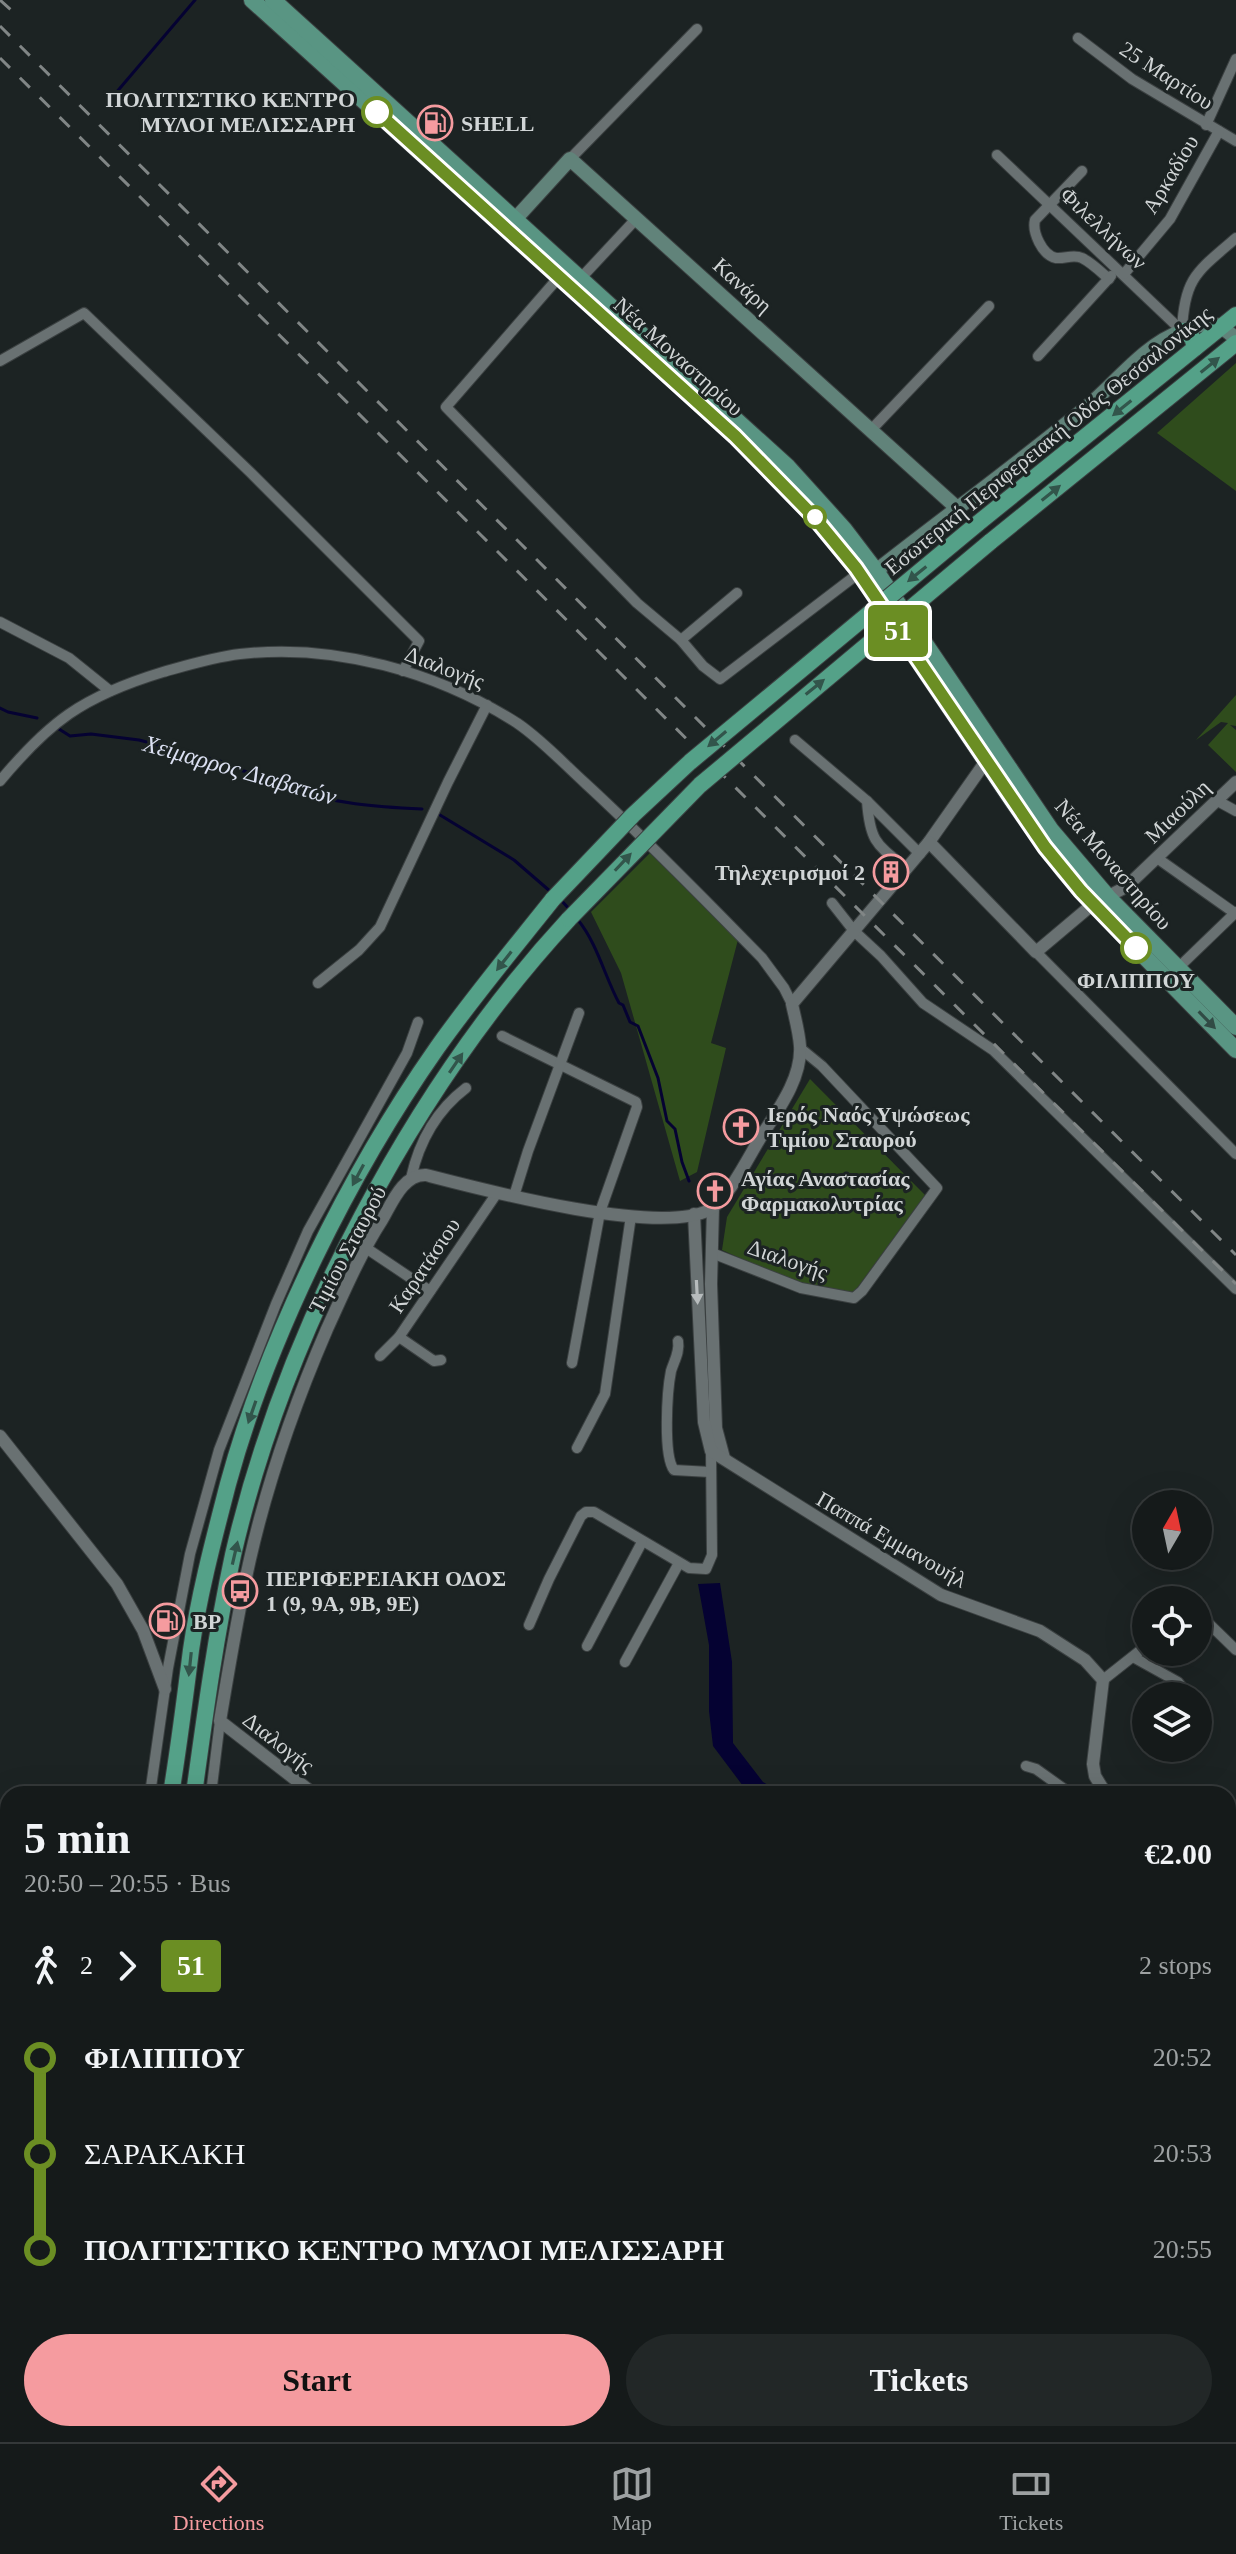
<!DOCTYPE html>
<html lang="en">
<head>
<meta charset="utf-8">
<style>
	body { margin:0; font-family:Georgia,serif; background:#222727; color:#f1f3f6; height:100vh; display:flex; flex-direction:column; font-size:30px; white-space:nowrap }
	* { box-sizing:border-box; margin:0 }
	p { font-size:26px; color:#9da1a2 }
	.icon { flex:none; width:44px; height:44px; fill:none; stroke:currentColor; stroke-width:2; stroke-linecap:round; stroke-linejoin:round }
	.map { position:relative; flex:1; overflow:hidden }
	.sheet { position:absolute; left:0px; top:1786px; width:1236px; height:656px; display:flex; flex-direction:column; background:#151a1a; border-radius:24px 24px 0 0; box-shadow:0 8px 32px #0002,0 0 0 2px #343839 }
	.sheet>* { flex:none }
	.badge { padding:0 16px; border-radius:6px; font-size:28px; line-height:52px }
	.needle { width:52px; rotate:9deg }
	.controls { position:absolute; left:1132px; top:1490px; display:grid; gap:16px }
	.controls a { display:grid; place-items:center; width:80px; height:80px; border-radius:50%; background:#151a1a; box-shadow:0 8px 32px #0002,0 0 0 2px #343839; font-size:40px }
	.map>.badge { position:absolute; translate:-50% -50%; box-shadow:0 0 0 4px #fff }
	.legs { display:flex; align-items:center; gap:12px; height:88px; padding:0 24px; font-size:26px }
	.legs p { margin-inline-start:auto }
	.headline { display:flex; align-items:center; justify-content:space-between; height:136px; padding:0 24px }
	h1 { font-size:44px; font-weight:700; line-height:60px }
	.action { display:flex; gap:16px; margin-top:auto; padding:16px 24px }
	.action a { flex:1; height:92px; border-radius:48px; background:#f59b9f; color:#111; font-size:32px; font-weight:700; line-height:92px; text-align:center }
	.action a+a { background:#222727; color:#f1f3f6 }
	ul { padding:0 24px; list-style:none }
	li { display:flex; align-items:center; gap:28px; height:96px; font-size:30px }
	li i { display:grid; place-items:center; width:12px; height:100%; margin:0 10px; background:currentColor }
	li i::after { content:''; width:20px; height:20px; margin:-10px; border:6px solid; border-radius:50%; background:#151a1a }
	li p { margin-inline-start:auto }
	li:first-child i { background:linear-gradient(#0000 50%,currentColor 0) }
	li:last-child i { background:linear-gradient(currentColor 50%,#0000 0) }
	.tabs { display:flex; justify-content:space-around; align-items:center; height:112px; border-top:2px solid #343839; background:#151a1a; font-size:22px; color:#9da1a2 }
	.tabs a { display:grid; justify-items:center; gap:4px }
	.tabs .current { color:#f59b9f }
	.map>svg:first-child { display:block }
</style>
</head>
<body>
<div class="map">
<svg width="1236" height="2442" viewBox="0 0 1236 2442">
	<rect width="100%" height="100%" fill="#1c2323"/>
	<!-- green -->
	<g fill="#2f4c1c">
		<path d="M1236,363v128l-79,-58z"/>
		<path d="M1236,695v31l-6,-1 6,5v42l-28,-27 20,-22 -7,-1 -25,18z"/>
		<path d="M654,849l86,83 -29,111 15,5 -29,124 -17,9 -59,-208 -30,-61z"/>
		<path d="M810,1079l115,116 -73,100 -64,-15 -66,-30 5,-33z"/>
		<path d="M1228,2420l8,22h-215l-4,-8h211z"/>
	</g>
	<!-- water -->
	<path fill="#050232" d="M720,1583l12,79 1,81 30,39 21,12h-31l-7,-4 -33,-44 -4,-35v-66l-11,-61z"/>
	<g fill="none" stroke-linecap="round" stroke-linejoin="round">
		<!-- stream -->
		<g stroke="#050232" stroke-width="3">
			<path d="M109,101l86,-101"/>
			<path d="M0,708l8,4 29,6"/>
			<path d="M59,729l11,7 21,-2 48,6 88,23c9,9 22,8 35,12 10,3 18,10 28,13 42,16 88,19 132,21"/>
			<path d="M440,815l74,45 37,32"/>
			<path d="M560,899l11,12"/>
			<path d="M578,920c19,23 27,57 41,83l4,2 7,17 8,4 20,52 9,43 8,8 7,33 7,19"/>
			<path d="M0,1823l8,7"/>
		</g>
		<!-- minor casing -->
		<g stroke="#3b4041" stroke-width="12">
			<g id="minor">
				<path d="M1078,38l54,41 104,62"/>
				<path d="M1206,125l30,-66"/>
				<path d="M997,155l185,176"/>
				<path d="M570,159l127,-130"/>
				<path d="M1082,171l-47,49c-3,12 7,35 21,38 9,1 17,-4 26,0 10,5 19,14 27,21"/>
				<path d="M1124,274l46,-55 49,-88"/>
				<path d="M559,277l-113,130 191,196 44,37"/>
				<path d="M581,278l55,-59"/>
				<path d="M1182,331c2,-54 16,-60 54,-93"/>
				<path d="M1038,356l73,-80"/>
				<path d="M0,361l84,-48 166,159 169,169 -16,30"/>
				<path d="M871,430l118,-124"/>
				<path d="M737,593l-56,47 22,26 17,13 139,-106"/>
				<path d="M0,622l69,36 41,33"/>
				<path d="M795,740l72,61c3,41 9,43 40,68"/>
				<path d="M0,781c20,-24 43,-49 69,-67 29,-20 61,-32 94,-42 25,-7 51,-15 77,-18 95,-11 197,18 277,69 25,17 46,40 68,60 61,56 119,116 177,175l22,30 8,16"/>
				<path d="M1216,800l20,11"/>
				<path d="M867,801l53,53"/>
				<path d="M1157,858l79,56"/>
				<path d="M832,903l22,28 27,25 42,47 70,47 243,239"/>
				<path d="M1036,952l200,202"/>
				<path d="M1178,968l58,-56"/>
				<path d="M318,983l41,-33 21,-23 68,-145 39,-77"/>
				<path d="M502,1036l134,66 1,5 -37,105 -28,151"/>
				<path d="M411,1178c8,-36 26,-68 55,-90"/>
				<path d="M514,1196l14,-45 51,-138"/>
				<path d="M366,1248l64,43"/>
				<path d="M712,1253l89,35 53,10 8,-7 75,-103 -115,-122 -22,-18"/>
				<path d="M399,1337l35,24 7,-1"/>
				<path d="M678,1341c2,11 -4,20 -7,30 -4,20 -8,85 3,99l36,2"/>
				<path d="M380,1356l19,-19 98,-144"/>
				<path d="M577,1448l28,-54 26,-178"/>
				<path d="M1198,1613l38,37"/>
				<path d="M529,1625l20,-46 32,-63 5,-4h8l95,56 17,1 6,-14 -1,-104"/>
				<path d="M587,1646l55,-104"/>
				<path d="M1133,1657l45,25 11,14"/>
				<path d="M625,1662l54,-99"/>
				<path d="M1103,1680l43,-34"/>
				<path d="M1026,1766l10,3 35,25"/>
				<path d="M150,1794l18,-126 22,-114 29,-104 57,-146 32,-73 99,-178 11,-31"/>
				<path d="M211,1794l9,-73"/>
				<path d="M0,1843l8,7"/>
				<path d="M0,1916l8,-1"/>
				<path d="M251,2434l2,8"/>
				<path d="M600,2434l10,8"/>
				<path d="M716,2434l8,8"/>
				<path d="M30,2442l7,-8"/>
				<path d="M60,2442l1,-8"/>
				<path d="M128,2442l1,-8"/>
			</g>
		</g>
		<!-- tertiary casing -->
		<g stroke="#3b4041" stroke-width="14">
			<g id="tertiary">
				<path d="M929,842l57,-81"/>
				<path d="M713,1207l-2,77 5,144 8,30"/>
				<path d="M694,1214l10,208 7,29 230,144 99,36 45,29 18,20 -10,84 2,12 11,18"/>
				<path d="M0,1436l117,148 26,46 22,59"/>
				<path d="M314,1794l-94,-73c9,-54 18,-109 30,-162 18,-79 45,-156 77,-230 17,-37 33,-75 55,-109 10,-17 21,-46 44,-45 58,15 231,61 283,35 19,-10 41,-56 53,-75 16,-25 40,-57 38,-89 -1,-14 -5,-28 -8,-42l137,-162 107,110 57,-48 33,-17 110,-105"/>
				<path d="M0,1871l8,2"/>
				<path d="M0,1886l8,2"/>
				<path d="M1228,1903l8,6"/>
				<path d="M1230,2321l6,17"/>
				<path d="M629,2434l9,8"/>
				<path d="M654,2434l7,8"/>
				<path d="M936,2442l20,-8"/>
			</g>
		</g>
		<!-- secondary casing -->
		<g stroke="#3b4041" stroke-width="16">
			<g id="secondary">
				<path d="M508,227l62,-68 387,349"/>
				<path d="M876,571c70,-55 143,-108 211,-164 31,-26 57,-62 95,-76 25,-10 34,-12 54,8"/>
			</g>
		</g>
		<!-- primary casing -->
		<g stroke="#3b4041" stroke-width="18">
			<g id="primary">
				<path d="M252,0l483,436 69,69 52,63 158,235 49,67 30,34 143,146"/>
				<path d="M273,0l515,467 56,62 32,42 175,259 57,67 128,130"/>
			</g>
		</g>
		<!-- trunk casing -->
		<g stroke="#3b4041" stroke-width="18">
			<g id="trunk">
				<path d="M1182,331l10,6 3,11"/>
				<path d="M977,524l259,-209"/>
				<path d="M990,542l246,-199"/>
				<path d="M171,1794c8,-48 14,-96 20,-144 8,-56 23,-112 37,-166 40,-147 122,-312 209,-436 36,-51 77,-100 116,-149"/>
				<path d="M194,1794c11,-80 22,-160 39,-239 52,-225 180,-467 336,-636"/>
				<path d="M84,2442l1,-8"/>
				<path d="M108,2442l1,-8"/>
			</g>
		</g>
		<!-- minor -->
		<use href="#minor" stroke="#697172" stroke-width="10"/>
		<!-- tertiary -->
		<use href="#tertiary" stroke="#697172" stroke-width="12"/>
		<!-- secondary -->
		<use href="#secondary" stroke="#61837a" stroke-width="14"/>
		<!-- primary -->
		<use href="#primary" stroke="#599583" stroke-width="16"/>
		<!-- trunk -->
		<use href="#trunk" stroke="#54a188" stroke-width="16"/>
		<!-- rail -->
		<g stroke="#818686" stroke-width="3" stroke-dasharray="14 14" stroke-linecap="butt">
			<path d="M0,0l11,10"/>
			<path d="M0,26l1236,1229"/>
			<path d="M0,58l1236,1226"/>
		</g>
		<!-- trunk-bridge casing -->
		<g stroke="#3b4041" stroke-width="18" stroke-linecap="butt">
			<g id="trunk-bridge">
				<path d="M553,899l80,-84 57,-53 287,-238"/>
				<path d="M569,919l131,-134 290,-243"/>
			</g>
		</g>
		<!-- trunk-bridge -->
		<use href="#trunk-bridge" stroke="#54a188" stroke-width="16"/>
	</g>
	<!-- one-way arrows -->
	<defs><path id="oneway-solid" d="M-6-.8H1V-3.2L6.5 0L1 3.2V.8H-6Z" transform="scale(2)"/></defs>
	<g fill="#32554b">
		<use href="#oneway-solid" transform="translate(1210 365) rotate(-39)"/>
		<use href="#oneway-solid" transform="translate(1122 408) rotate(141)"/>
		<use href="#oneway-solid" transform="translate(1051 493) rotate(-39)"/>
		<use href="#oneway-solid" transform="translate(917 574) rotate(141)"/>
		<use href="#oneway-solid" transform="translate(815 687) rotate(-39)"/>
		<use href="#oneway-solid" transform="translate(717 739) rotate(140)"/>
		<use href="#oneway-solid" transform="translate(623 862) rotate(-47)"/>
		<use href="#oneway-solid" transform="translate(504 961) rotate(128)"/>
		<use href="#oneway-solid" transform="translate(456 1063) rotate(-56)"/>
		<use href="#oneway-solid" transform="translate(358 1175) rotate(118)"/>
		<use href="#oneway-solid" transform="translate(252 1412) rotate(109)"/>
		<use href="#oneway-solid" transform="translate(235 1553) rotate(-77)"/>
		<use href="#oneway-solid" transform="translate(190 1664) rotate(96)"/>
	</g>
	<use fill="#314b45" href="#oneway-solid" transform="translate(1207 1020) rotate(46)"/>
	<use fill="#b7bcbd" href="#oneway-solid" transform="translate(697 1292) rotate(87)"/>
	<g fill="none" stroke-linecap="round" stroke-linejoin="round">
		<!-- line-1 casing -->
		<g stroke="#fff" stroke-width="18">
			<path id="line-1" d="M377,112l358,324 79,81 42,51 189,279 36,44 55,57"/>
		</g>
		<!-- line-1 -->
		<use href="#line-1" stroke="#6b8e23" stroke-width="12"/>
	</g>
	<!-- icons -->
	<defs>
		<g id="fuel-ring" transform="scale(1.8)"><circle r="9.5" fill="#1c2323" stroke="#f59b9f" stroke-width="1.5"/><path d="M-5.5-6h7V0h2V4h1.3V-2.5L3-4.5l.8-.8L6-3V5H2.5V1h-1V6h-7ZM-4.2-4.7v3.2H.2V-4.7Z" fill="#f59b9f"/></g>
		<g id="building-ring" transform="scale(1.8)"><circle r="9.5" fill="#1c2323" stroke="#f59b9f" stroke-width="1.5"/><path d="M-4-6H4V6H1V3H-1V6H-4ZM-2.5-4.3h1.7v1.8h-1.7ZM.8-4.3h1.7v1.8H.8ZM-2.5-1h1.7V.8h-1.7ZM.8-1h1.7V.8H.8Z" fill="#f59b9f"/></g>
		<g id="church-ring" transform="scale(1.8)"><circle r="9.5" fill="#1c2323" stroke="#f59b9f" stroke-width="1.5"/><path d="M-1.2-6h2.4v3.5h3.3v2.4h-3.3V6h-2.4V-.1h-3.3v-2.4h3.3Z" fill="#f59b9f"/></g>
		<g id="bus-ring" transform="scale(1.8)"><circle r="9.5" fill="#1c2323" stroke="#f59b9f" stroke-width="1.5"/><path d="M-5-6H5V4H4V6H2V4H-2V6H-4V4H-5ZM-3.5-4V0h7V-4ZM-3.5 1.2v1.5H-2V1.2ZM2 1.2v1.5H3.5V1.2Z" fill="#f59b9f"/></g>
	</defs>
	<g fill-rule="evenodd">
		<use href="#fuel-ring" x="435" y="123"/>
		<use href="#building-ring" x="891" y="872"/>
		<use href="#church-ring" x="741" y="1127"/>
		<use href="#church-ring" x="715" y="1191"/>
		<use href="#bus-ring" x="240" y="1591"/>
		<use href="#fuel-ring" x="167" y="1621"/>
	</g>
	<!-- markers -->
	<g fill="#fff" stroke="#6b8e23" stroke-width="4">
		<circle cx="377" cy="112" r="14"/>
		<circle cx="815" cy="517" r="10"/>
		<circle cx="1136" cy="948" r="14"/>
	</g>
	<g text-anchor="middle" stroke-width="6" stroke-linejoin="round" paint-order="stroke">
		<!-- street labels -->
		<g font-size="22" fill="#d1d5d6" stroke="#1c2323">
			<text transform="translate(1167 75) rotate(33)" y="8">25 Μαρτίου</text>
			<text transform="translate(1170 174) rotate(-59)" y="8">Αρκαδίου</text>
			<text transform="translate(1104 228) rotate(43)" y="8">Φιλελλήνων</text>
			<text transform="translate(743 285) rotate(42)" y="8">Κανάρη</text>
			<text transform="translate(679 356) rotate(42)" y="8">Νέα Μοναστηρίου</text>
			<text transform="translate(1048 440) rotate(-39)" y="8">Εσωτερική Περιφερειακή Οδός Θεσσαλονίκης</text>
			<text transform="translate(445 667) rotate(21)" y="8">Διαλογής</text>
			<text transform="translate(1177 811) rotate(-44)" y="8">Μιαούλη</text>
			<text transform="translate(1114 864) rotate(49)" y="8">Νέα Μοναστηρίου</text>
			<text transform="translate(347 1249) rotate(-62)" y="8">Τιμίου Σταυρού</text>
			<text transform="translate(788 1259) rotate(19)" y="8">Διαλογής</text>
			<text transform="translate(424 1265) rotate(-56)" y="8">Καρατάσιου</text>
			<text transform="translate(892 1539) rotate(30)" y="8">Παππά Εμμανουήλ</text>
			<text transform="translate(279 1742) rotate(38)" y="8">Διαλογής</text>
		</g>
		<!-- stop labels -->
		<g font-size="22" font-weight="bold" fill="#d1d5d6" stroke="#1c2323" text-anchor="end">
			<text x="355" y="107">ΠΟΛΙΤΙΣΤΙΚΟ ΚΕΝΤΡΟ<tspan x="355" dy="25">ΜΥΛΟΙ ΜΕΛΙΣΣΑΡΗ</tspan></text>
			<text x="1136" y="988" text-anchor="middle">ΦΙΛΙΠΠΟΥ</text>
		</g>
		<!-- poi labels -->
		<g font-size="22" font-weight="bold" fill="#d1d5d6" stroke="#1c2323" text-anchor="start">
			<text x="461" y="131">SHELL</text>
			<text x="865" y="880" text-anchor="end">Τηλεχειρισμοί 2</text>
			<text x="767" y="1122">Ιερός Ναός Υψώσεως<tspan x="767" dy="25">Τιμίου Σταυρού</tspan></text>
			<text x="741" y="1186">Αγίας Αναστασίας<tspan x="741" dy="25">Φαρμακολυτρίας</tspan></text>
			<text x="266" y="1586">ΠΕΡΙΦΕΡΕΙΑΚΗ ΟΔΟΣ<tspan x="266" dy="25">1 (9, 9Α, 9Β, 9Ε)</tspan></text>
			<text x="193" y="1629">BP</text>
		</g>
		<!-- water labels -->
		<g font-size="24" font-style="italic" fill="#dbe0f2" stroke="#1c2323">
			<text transform="translate(240 770) rotate(16)" y="8">Χείμαρρος Διαβατών</text>
		</g>
	</g>
</svg>
<div class="controls">
<a><svg class="needle" viewBox="-14 -14 28 28"><path d="M0-13l5 13h-10z" fill="#e53935"/><path d="M0 13l5-13h-10z" fill="#9da1a2"/></svg></a>
<a><svg class="icon" aria-label="locate" viewBox="0 0 24 24"><circle cx="12" cy="12" r="6"/><path d="M12 2v4M12 18v4M2 12h4M18 12h4"/></svg></a>
<a><svg class="icon" aria-label="layers" viewBox="0 0 24 24"><path d="M12 4l9 5-9 5-9-5zM3 14l9 5 9-5"/></svg></a>
</div>
<b class="badge" style="left:898px;top:631px;background:#6b8e23;color:#fff">51</b>
<section class="sheet">
<div class="headline"><div><h1>5 min</h1><p>20:50 – 20:55 · Bus</p></div><b>€2.00</b></div>
<div class="legs"><svg class="icon" aria-label="walk" viewBox="0 0 24 24"><circle cx="13" cy="4" r="2"/><path d="M13 8l-2 6 4 7M11 14l-3 7M7 12l3-4h3l4 4"/></svg>2<svg class="icon" aria-label="forward" viewBox="0 0 24 24"><path d="M9 5l7 7-7 7"/></svg><b class="badge" style="background:#6b8e23;color:#fff">51</b><p>2 stops</p></div>
<ul>
<li><i style="color:#6b8e23"></i><b>ΦΙΛΙΠΠΟΥ</b><p>20:52</p></li>
<li><i style="color:#6b8e23"></i><span>ΣΑΡΑΚΑΚΗ</span><p>20:53</p></li>
<li><i style="color:#6b8e23"></i><b>ΠΟΛΙΤΙΣΤΙΚΟ ΚΕΝΤΡΟ ΜΥΛΟΙ ΜΕΛΙΣΣΑΡΗ</b><p>20:55</p></li>
</ul>
<div class="action"><a>Start</a><a>Tickets</a></div>
</section>
</div>
<nav class="tabs">
<a class="current"><svg class="icon" aria-label="directions" viewBox="0 0 24 24"><path d="M12 3l9 9-9 9-9-9zM9 14v-3h6M13 9l2 2-2 2"/></svg>Directions</a>
<a><svg class="icon" aria-label="map" viewBox="0 0 24 24"><path d="M3 6l6-2 6 2 6-2v14l-6 2-6-2-6 2zM9 4v14M15 6v14"/></svg>Map</a>
<a><svg class="icon" aria-label="tickets" viewBox="0 0 24 24"><path d="M3 7h18v10H3zM15 7v10"/></svg>Tickets</a>
</nav>
</body>
</html>
